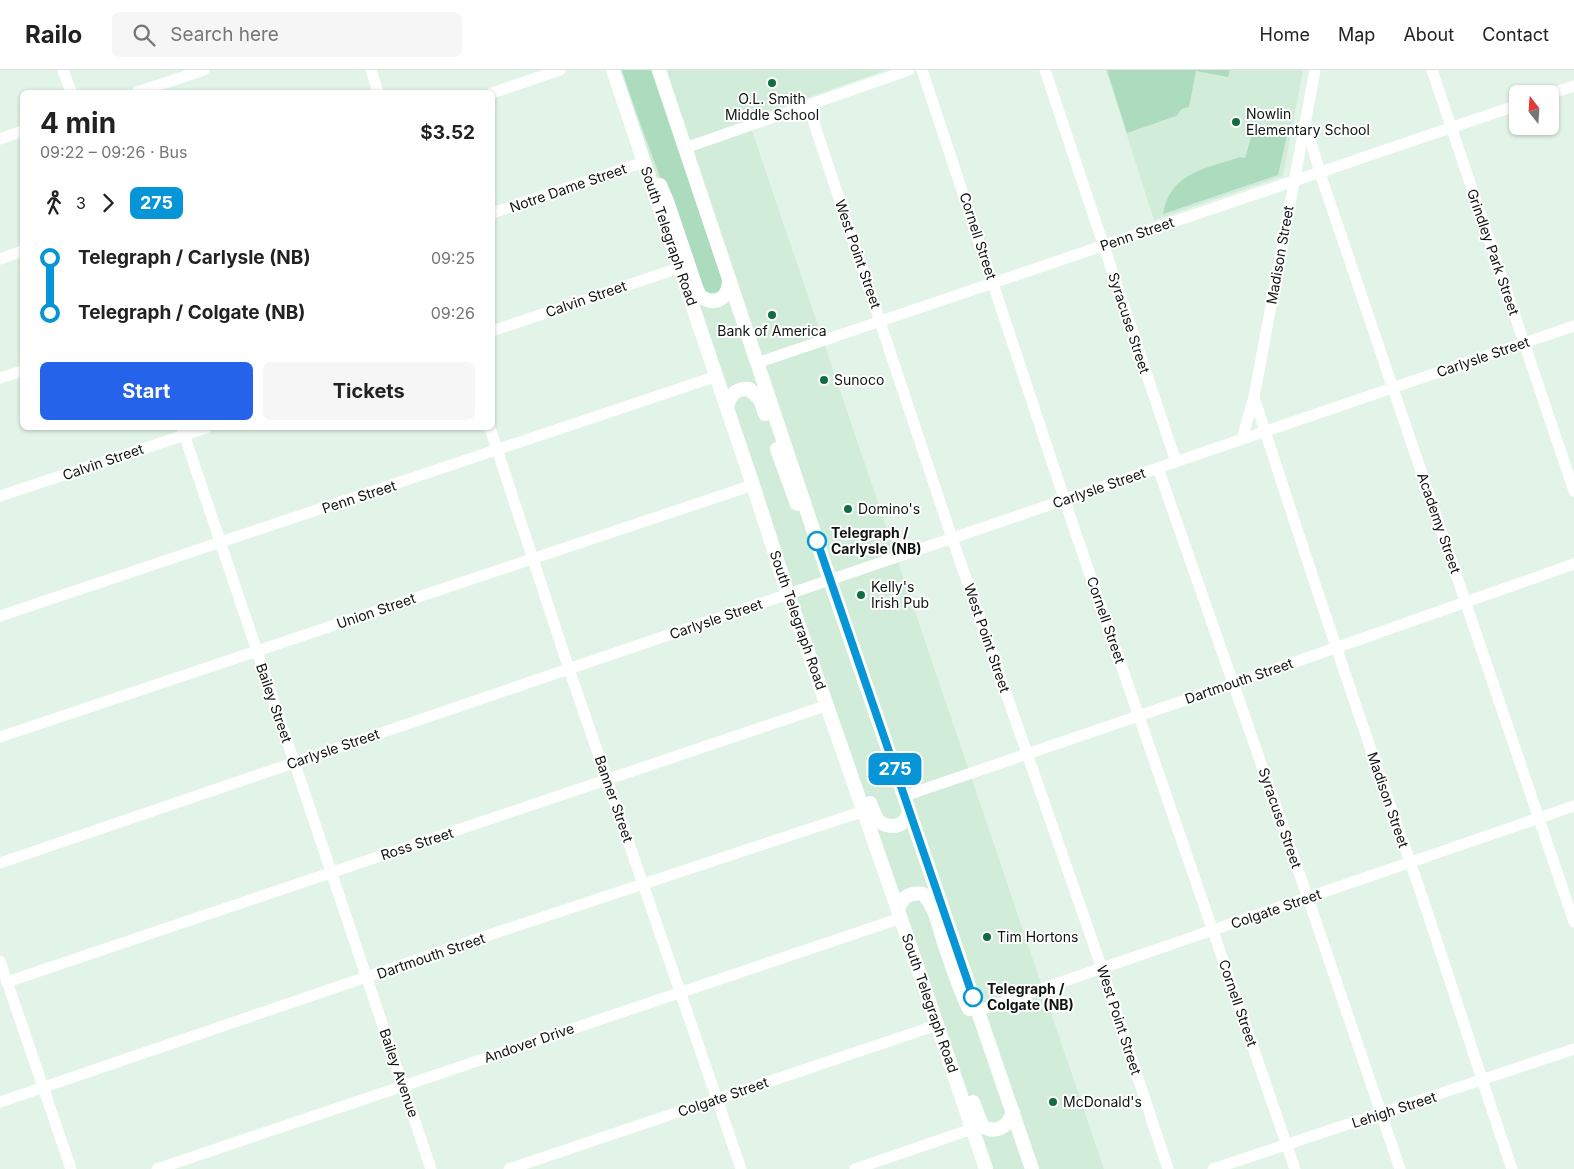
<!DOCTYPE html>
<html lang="en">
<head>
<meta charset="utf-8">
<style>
	body { margin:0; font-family:Inter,sans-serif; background:#f6f6f6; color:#222; height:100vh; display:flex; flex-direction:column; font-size:19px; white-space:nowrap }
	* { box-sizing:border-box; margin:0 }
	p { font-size:16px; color:#767676 }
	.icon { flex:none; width:28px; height:28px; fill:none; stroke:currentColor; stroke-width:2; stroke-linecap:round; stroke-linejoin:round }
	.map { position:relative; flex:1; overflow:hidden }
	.drawer { position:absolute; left:20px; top:20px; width:475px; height:340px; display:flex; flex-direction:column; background:#fff; border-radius:8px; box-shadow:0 1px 4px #0004 }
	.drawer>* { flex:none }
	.badge { padding:0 10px; border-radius:8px; font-size:18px; line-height:32px }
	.needle { width:32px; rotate:343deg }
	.controls { position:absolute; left:1509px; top:15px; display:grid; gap:10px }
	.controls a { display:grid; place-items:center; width:50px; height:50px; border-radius:8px; background:#fff; box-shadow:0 1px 4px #0004; font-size:25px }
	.map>.badge { position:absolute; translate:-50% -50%; box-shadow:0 0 0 2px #fff }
	.legs { display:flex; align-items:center; gap:8px; height:55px; padding:0 20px; font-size:16px }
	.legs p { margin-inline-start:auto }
	.head { display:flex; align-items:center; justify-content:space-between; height:85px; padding:0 20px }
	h1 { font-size:28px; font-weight:700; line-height:38px }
	.cta { display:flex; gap:10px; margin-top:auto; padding:10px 20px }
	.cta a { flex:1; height:58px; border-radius:8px; background:#2563eb; color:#fff; font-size:20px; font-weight:700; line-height:58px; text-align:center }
	.cta a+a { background:#f6f6f6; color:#222 }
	ul { padding:0 20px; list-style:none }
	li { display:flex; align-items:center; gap:18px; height:55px; font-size:19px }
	li i { display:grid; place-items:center; width:8px; height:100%; margin:0 6px; background:currentColor }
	li i::after { content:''; width:12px; height:12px; margin:-6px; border:4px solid; border-radius:50%; background:#fff }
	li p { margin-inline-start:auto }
	li:first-child i { background:linear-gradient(#0000 50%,currentColor 0) }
	li:last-child i { background:linear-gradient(currentColor 50%,#0000 0) }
	header { display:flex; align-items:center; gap:30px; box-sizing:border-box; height:70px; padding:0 25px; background:#fff; border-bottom:1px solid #e0e0e0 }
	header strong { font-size:24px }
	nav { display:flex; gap:28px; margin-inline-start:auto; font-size:18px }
	.search { width:350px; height:45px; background:#f6f6f6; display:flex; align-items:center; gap:12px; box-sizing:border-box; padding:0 18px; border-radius:8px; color:#767676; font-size:19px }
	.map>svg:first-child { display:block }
</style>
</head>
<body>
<header>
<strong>Railo</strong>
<div class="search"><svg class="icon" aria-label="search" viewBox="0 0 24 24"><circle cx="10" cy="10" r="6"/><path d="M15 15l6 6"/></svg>Search here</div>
<nav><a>Home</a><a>Map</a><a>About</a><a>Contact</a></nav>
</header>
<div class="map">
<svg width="1574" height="1099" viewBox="0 0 1574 1099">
	<rect width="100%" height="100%" fill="#e1f4e7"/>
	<!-- built -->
	<g fill="#d2ecda">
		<path d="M612,0h274l-138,49 356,1050h-118z"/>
		<path d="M1106,0h197l-20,106 -129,44z"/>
	</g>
	<!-- green -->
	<g fill="#addbbd">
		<path d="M622,0h29l71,210v7l-4,5 -8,1 -7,-3c-27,-73 -57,-146 -81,-220z"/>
		<path d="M1107,0h123l-2,7 -32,-6 -7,36 -7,2 -6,7 -49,17z"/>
		<path d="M1253,60l34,5 -9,40 -115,39c7,-42 43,-45 77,-57l5,1z"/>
	</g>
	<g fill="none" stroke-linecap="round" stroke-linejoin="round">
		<!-- minor -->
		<g stroke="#fff" stroke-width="11">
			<path d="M63,0l8,22"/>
			<path d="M371,0l7,22"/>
			<path d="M922,0l153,461 220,638"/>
			<path d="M1045,0l131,392"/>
			<path d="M1432,0l142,421"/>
			<path d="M137,22l67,-22"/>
			<path d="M492,23l68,-23"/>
			<path d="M1550,24l24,-8"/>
			<path d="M808,35l144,433 147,422 69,209"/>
			<path d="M1305,53l17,56 252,743"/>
			<path d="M0,69l22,-8"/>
			<path d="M685,78l224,-78"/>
			<path d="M492,143l152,-51"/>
			<path d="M0,189l22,-8"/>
			<path d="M492,261l187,-63"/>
			<path d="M757,293l761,-258"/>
			<path d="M0,308l22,-7"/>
			<path d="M1254,327c51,158 103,316 159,473 34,99 65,200 99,299"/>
			<path d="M182,358l249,741"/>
			<path d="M490,358l79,241 172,500"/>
			<path d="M1242,369l12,-42 61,-327"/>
			<path d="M1158,398l150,430 92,271"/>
			<path d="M0,426l206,-68"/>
			<path d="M0,546l717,-240"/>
			<path d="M0,667l753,-252"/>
			<path d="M904,726l337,-115 333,-117"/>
			<path d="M0,793l1574,-537"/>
			<path d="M0,891l71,208"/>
			<path d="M7,912l821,-277"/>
			<path d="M977,941l597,-205"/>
			<path d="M0,1032l504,-172 360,-119"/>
			<path d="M157,1099l744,-251"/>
			<path d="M509,1099l428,-144"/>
			<path d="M855,1099l117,-40"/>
			<path d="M1213,1099l361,-120"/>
		</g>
		<!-- major -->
		<g stroke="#fff" stroke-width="14">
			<path d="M613,0l140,415 35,109 110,316 88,259"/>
			<path d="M659,0l174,519 199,580"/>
			<path d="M660,115l7,16 29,86 4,9c16,11 28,3 29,-16"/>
			<path d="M727,337c3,-13 9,-19 22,-18l11,10 5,15"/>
			<path d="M777,379l20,55"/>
			<path d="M870,733c2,5 4,11 7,16 5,7 19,10 26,3 3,-2 5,-7 6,-11"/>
			<path d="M898,840c4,-13 11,-18 25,-16 12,12 16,33 21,49 8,23 15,45 25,66"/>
			<path d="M973,1032l9,24c15,9 26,0 31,-14"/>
		</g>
	</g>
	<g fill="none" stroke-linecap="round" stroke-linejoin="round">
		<!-- line-1 casing -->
		<g stroke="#fff" stroke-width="11">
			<path id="line-1" d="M817,471l156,456"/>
		</g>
		<!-- line-1 -->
		<use href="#line-1" stroke="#0696d7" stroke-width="8"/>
	</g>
	<!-- markers -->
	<g fill="#116d41" stroke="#fff" stroke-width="2">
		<circle cx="772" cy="13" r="5"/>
		<circle cx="1236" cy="52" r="5"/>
		<circle cx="772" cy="245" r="5"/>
		<circle cx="824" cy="310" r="5"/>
		<circle cx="848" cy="439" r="5"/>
		<circle cx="861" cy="525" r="5"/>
		<circle cx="987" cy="867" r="5"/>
		<circle cx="1053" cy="1032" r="5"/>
	</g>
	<g fill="#fff" stroke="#0696d7" stroke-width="2.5">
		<circle cx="817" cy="471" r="9"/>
		<circle cx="973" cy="927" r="9"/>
	</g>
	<g text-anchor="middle" stroke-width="4" stroke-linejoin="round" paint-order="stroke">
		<!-- poi labels -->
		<g font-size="14" fill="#0e1410" stroke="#fff" text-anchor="start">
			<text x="772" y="34" text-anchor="middle">O.L. Smith<tspan x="772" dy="16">Middle School</tspan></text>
			<text x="1246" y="49">Nowlin<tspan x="1246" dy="16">Elementary School</tspan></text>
			<text x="772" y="266" text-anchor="middle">Bank of America</text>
			<text x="834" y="315">Sunoco</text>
			<text x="858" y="444">Domino's</text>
			<text x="871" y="522">Kelly's<tspan x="871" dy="16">Irish Pub</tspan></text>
			<text x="997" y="872">Tim Hortons</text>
			<text x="1063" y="1037">McDonald's</text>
		</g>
		<!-- street labels -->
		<g font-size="14" fill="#0e1410" stroke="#fff">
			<text transform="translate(568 118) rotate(-19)" y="5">Notre Dame Street</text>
			<text transform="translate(1137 164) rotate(-19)" y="5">Penn Street</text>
			<text transform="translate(669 166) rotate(71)" y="5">South Telegraph Road</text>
			<text transform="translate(978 166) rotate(72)" y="5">Cornell Street</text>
			<text transform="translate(1493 182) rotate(71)" y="5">Grindley Park Street</text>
			<text transform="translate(858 184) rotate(71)" y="5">West Point Street</text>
			<text transform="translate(1280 185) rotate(-80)" y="5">Madison Street</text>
			<text transform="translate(586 229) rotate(-19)" y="5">Calvin Street</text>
			<text transform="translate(1129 253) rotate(72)" y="5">Syracuse Street</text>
			<text transform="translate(1483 287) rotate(-19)" y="5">Carlysle Street</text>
			<text transform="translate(103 392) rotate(-19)" y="5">Calvin Street</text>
			<text transform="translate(1099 418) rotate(-19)" y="5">Carlysle Street</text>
			<text transform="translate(359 427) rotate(-18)" y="5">Penn Street</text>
			<text transform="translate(1439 453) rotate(71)" y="5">Academy Street</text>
			<text transform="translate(376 541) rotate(-19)" y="5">Union Street</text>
			<text transform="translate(716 549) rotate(-19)" y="5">Carlysle Street</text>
			<text transform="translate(798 550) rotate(71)" y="5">South Telegraph Road</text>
			<text transform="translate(1106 550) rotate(71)" y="5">Cornell Street</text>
			<text transform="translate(987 568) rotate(71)" y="5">West Point Street</text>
			<text transform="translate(1239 611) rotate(-19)" y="5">Dartmouth Street</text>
			<text transform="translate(274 633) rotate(71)" y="5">Bailey Street</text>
			<text transform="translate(333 679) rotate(-19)" y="5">Carlysle Street</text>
			<text transform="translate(614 729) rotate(71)" y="5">Banner Street</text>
			<text transform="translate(1388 730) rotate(71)" y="5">Madison Street</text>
			<text transform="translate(1280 748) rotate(71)" y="5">Syracuse Street</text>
			<text transform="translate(417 774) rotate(-18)" y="5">Ross Street</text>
			<text transform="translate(1276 839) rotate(-19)" y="5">Colgate Street</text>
			<text transform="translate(431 886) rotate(-19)" y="5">Dartmouth Street</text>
			<text transform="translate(930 933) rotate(71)" y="5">South Telegraph Road</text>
			<text transform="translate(1238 933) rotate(71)" y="5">Cornell Street</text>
			<text transform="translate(1119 950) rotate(72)" y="5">West Point Street</text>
			<text transform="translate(529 973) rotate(-19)" y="5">Andover Drive</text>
			<text transform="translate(399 1003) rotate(71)" y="5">Bailey Avenue</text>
			<text transform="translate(723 1027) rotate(-19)" y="5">Colgate Street</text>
			<text transform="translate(1394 1040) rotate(-18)" y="5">Lehigh Street</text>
		</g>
		<!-- stop labels -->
		<g font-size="14" font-weight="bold" fill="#0e1410" stroke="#fff" text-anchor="start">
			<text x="831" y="468">Telegraph /<tspan x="831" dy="16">Carlysle (NB)</tspan></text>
			<text x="987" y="924">Telegraph /<tspan x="987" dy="16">Colgate (NB)</tspan></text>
		</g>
	</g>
</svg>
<div class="controls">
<a><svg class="needle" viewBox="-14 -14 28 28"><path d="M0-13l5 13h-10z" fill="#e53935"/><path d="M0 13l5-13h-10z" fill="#767676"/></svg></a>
</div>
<b class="badge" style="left:895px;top:699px;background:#0696d7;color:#fff">275</b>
<section class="drawer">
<div class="head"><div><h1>4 min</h1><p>09:22 – 09:26 · Bus</p></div><b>$3.52</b></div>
<div class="legs"><svg class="icon" aria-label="walk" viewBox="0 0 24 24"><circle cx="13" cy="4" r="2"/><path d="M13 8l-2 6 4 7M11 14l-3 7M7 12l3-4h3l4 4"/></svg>3<svg class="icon" aria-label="forward" viewBox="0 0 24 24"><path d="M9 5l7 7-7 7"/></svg><b class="badge" style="background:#0696d7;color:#fff">275</b></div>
<ul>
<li><i style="color:#0696d7"></i><b>Telegraph / Carlysle (NB)</b><p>09:25</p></li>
<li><i style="color:#0696d7"></i><b>Telegraph / Colgate (NB)</b><p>09:26</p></li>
</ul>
<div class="cta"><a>Start</a><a>Tickets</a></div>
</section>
</div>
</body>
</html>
